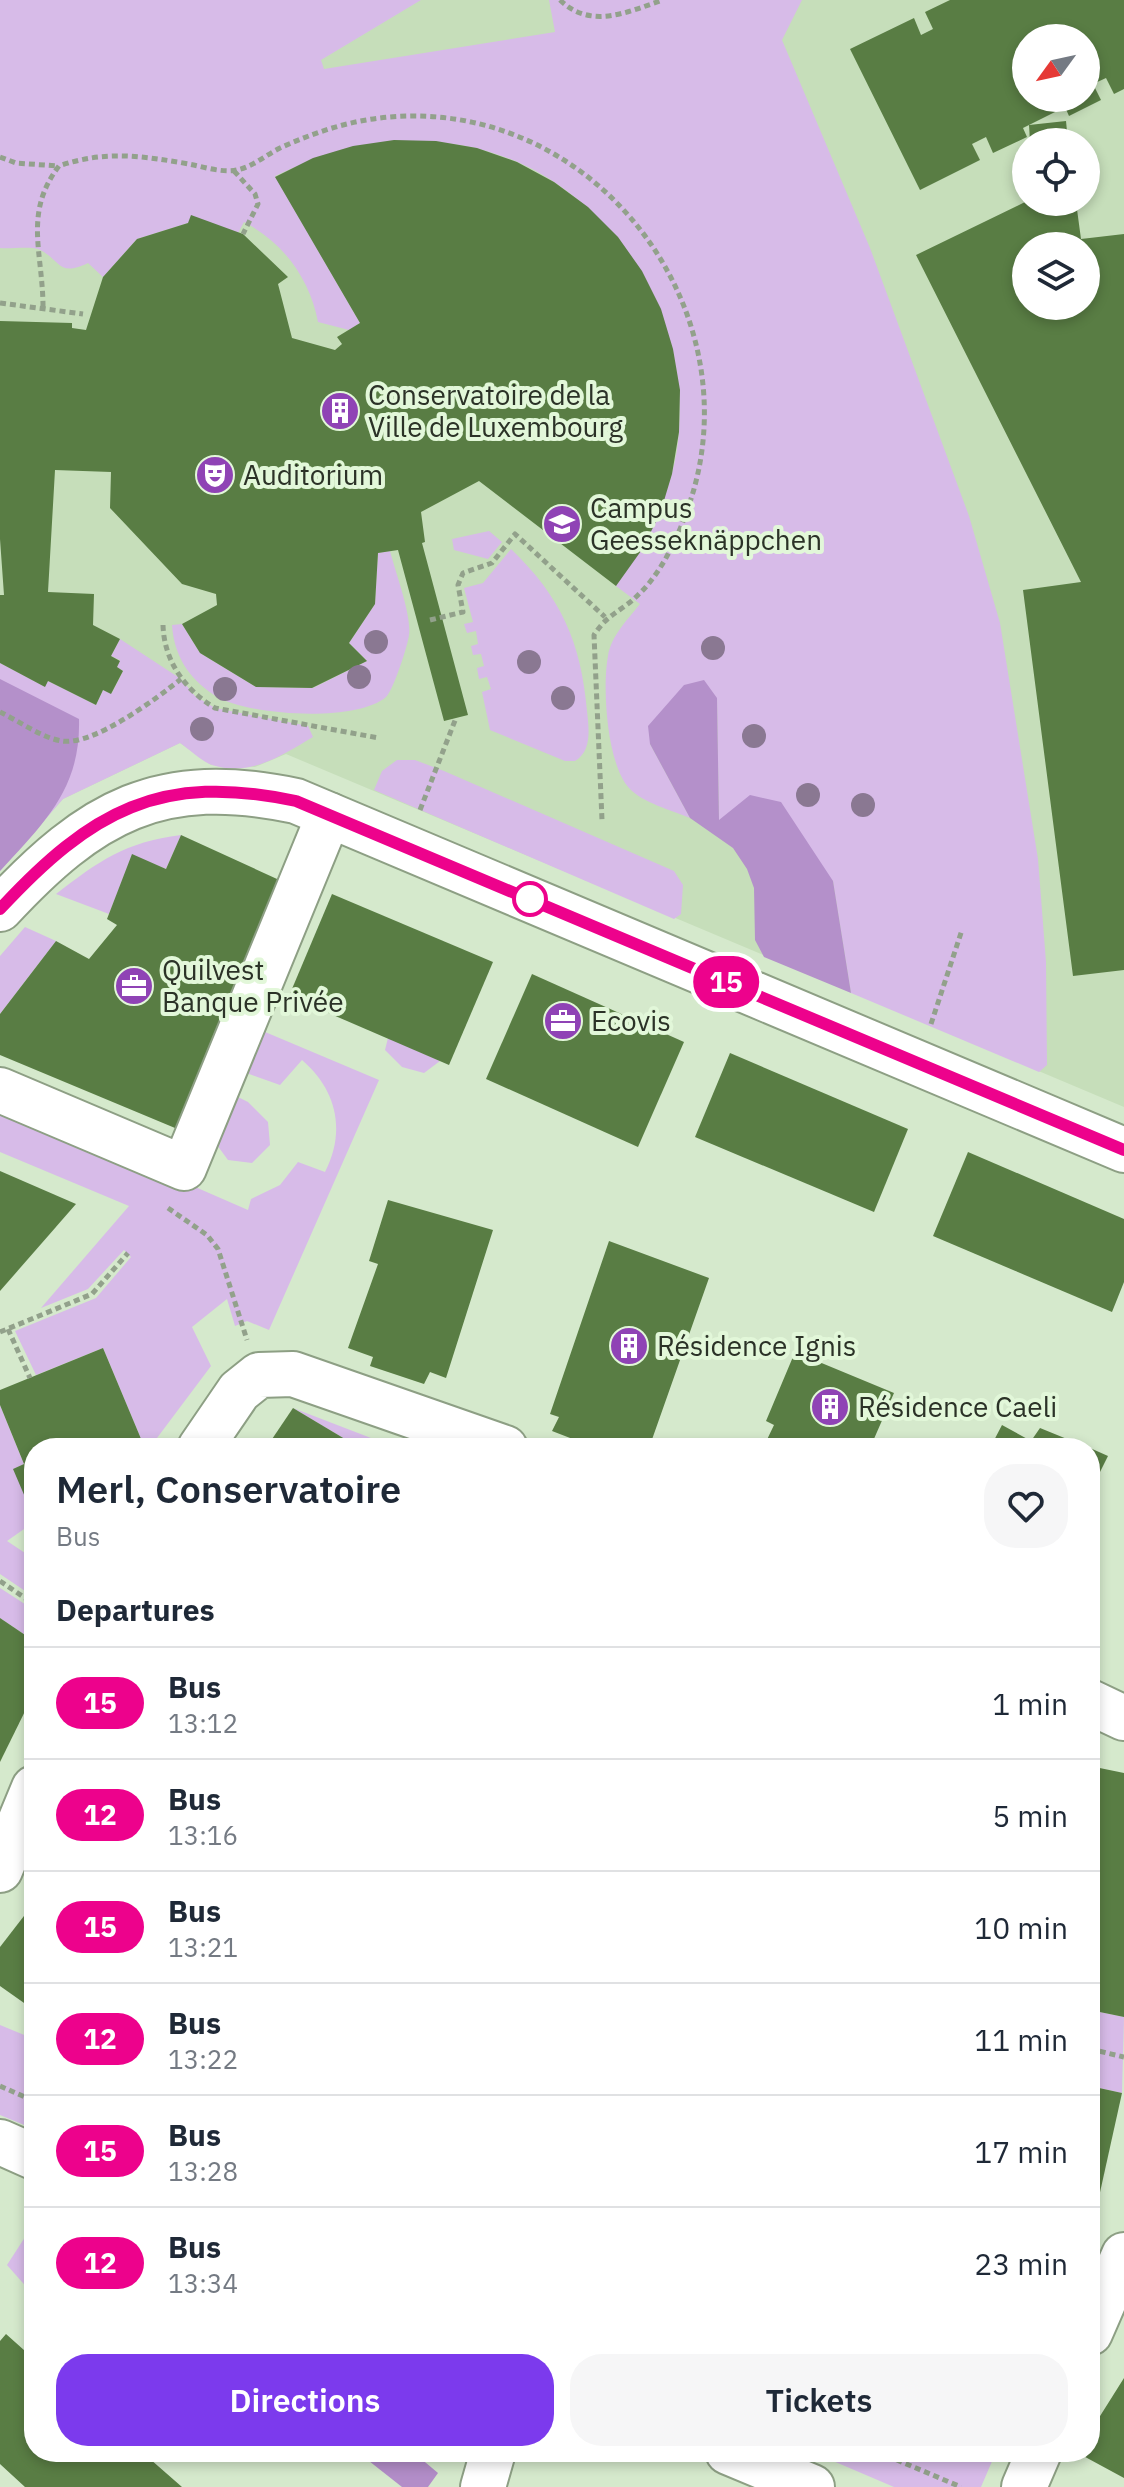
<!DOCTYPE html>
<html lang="en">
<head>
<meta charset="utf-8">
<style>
	body { margin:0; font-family:"IBM Plex Sans",sans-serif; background:#f6f6f7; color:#1f2937; height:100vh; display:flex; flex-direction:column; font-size:30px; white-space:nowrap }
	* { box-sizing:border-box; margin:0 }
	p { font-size:26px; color:#747a83 }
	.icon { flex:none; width:44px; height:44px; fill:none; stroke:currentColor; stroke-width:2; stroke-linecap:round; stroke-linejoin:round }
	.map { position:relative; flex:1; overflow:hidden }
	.details { position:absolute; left:24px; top:1438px; width:1076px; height:1024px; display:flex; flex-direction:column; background:#fff; border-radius:32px; box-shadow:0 4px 12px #0003 }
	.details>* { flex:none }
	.badge { padding:0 16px; border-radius:26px; font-size:28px; line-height:52px }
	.needle { width:52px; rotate:237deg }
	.fabs { position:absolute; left:1012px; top:24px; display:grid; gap:16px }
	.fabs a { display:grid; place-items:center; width:88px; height:88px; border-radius:50%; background:#fff; box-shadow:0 4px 12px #0003; font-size:40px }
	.map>.badge { position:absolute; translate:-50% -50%; box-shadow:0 0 0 4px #fff }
	h2 { padding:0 32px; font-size:30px; line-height:72px }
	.round { display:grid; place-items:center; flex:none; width:84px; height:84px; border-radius:32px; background:#f6f6f7 }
	.head { display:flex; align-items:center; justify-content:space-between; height:136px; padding:0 32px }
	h1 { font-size:38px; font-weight:600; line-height:60px }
	.button { display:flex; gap:16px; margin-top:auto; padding:16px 32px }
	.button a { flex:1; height:92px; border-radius:32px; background:#7c3aed; color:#fff; font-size:32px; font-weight:600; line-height:92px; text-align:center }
	.button a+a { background:#f6f6f7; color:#1f2937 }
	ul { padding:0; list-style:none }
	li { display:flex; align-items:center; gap:24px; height:112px; padding:0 32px; border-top:2px solid #e0e1e3 }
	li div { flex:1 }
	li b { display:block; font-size:30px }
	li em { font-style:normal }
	li .badge { min-width:88px; font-weight:700; text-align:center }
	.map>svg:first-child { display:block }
</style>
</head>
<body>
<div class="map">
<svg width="1124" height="2487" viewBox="0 0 1124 2487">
	<rect width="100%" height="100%" fill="#d5e9cc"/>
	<!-- built -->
	<path fill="#c6deba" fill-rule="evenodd" d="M0,0h1124v1107l-838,-353 -31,13 -44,-2 -31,-22 -117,56 -63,72zM1026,38h60v60h-60zM1026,142h60v60h-60zM1026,246h60v60h-60z"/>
	<!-- green -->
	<g fill="#d7bbe8">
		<path d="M0,0h421l-100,60 3,9 231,-37 -6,-32h253l-20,40 88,208 99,268 31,107 38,236 8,103 1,103 -8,7 -188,-79 -18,-112 -114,-60 -2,-123 -67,46 40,74c-19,-8 -47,-15 -61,-30 -22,-24 -27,-100 -21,-132 3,-20 20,-37 32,-52l-24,-18c30,-50 60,-96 63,-156 4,-57 -10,-107 -39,-156 -82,-136 -226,-165 -365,-98l85,147 -11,7 -31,-8c-8,-43 -35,-80 -74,-100l-6,11 -50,-10 -51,16 -34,38 -15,-14c-31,15 -27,-4 -50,-14 -9,-3 -28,0 -38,-1z"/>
		<path d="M489,531l13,11 -14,17 -34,-9 -2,-11z"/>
		<path d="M511,549c50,48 70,93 76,162 2,18 5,40 -12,50h-10l-75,-31 -8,-38 9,-3 -4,-12 -8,2 -2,-11 7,-2 -3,-12 -8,1 -2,-9 7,-2 -2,-13 -9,2 -3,-9 9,-2 -9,-34 19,-5z"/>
		<path d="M390,551c5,20 22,65 19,84 -1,10 -16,56 -23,62 -30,26 -140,19 -172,-2 -26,-17 -40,-40 -42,-70l10,-1 18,29 56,34 57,1 54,-27 -18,-18 26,-39 3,-51z"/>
		<path d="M120,639l61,40 14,17 20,12 93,18 5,11c-32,19 -63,40 -101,28 -11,-4 -23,-16 -32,-22l-117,56 -63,72v-208l44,23 4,-5 48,24 7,-15 9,3 11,-22 -6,-4 3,-7 -9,-4z"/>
		<path d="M397,760h18l29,11 230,100 9,14 -2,29 -7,5 -300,-129 8,-19z"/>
		<path d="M181,835l-15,34 -34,-14 -23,59 -53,-20c43,-33 69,-52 125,-59z"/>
		<path d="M25,927l31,14 -56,73v-58z"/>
		<path d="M258,1029l121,51 -110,250 -22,-9 -12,5 -8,-27 -35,28 19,39 -57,76 -10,4 -41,-98 -67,27 -21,-44 81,-33 35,-41 -7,-7 -36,39 -47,19 88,-102 -129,-54v-50l248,108 3,-11 29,-14 18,-23 27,10c21,-41 12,-82 -23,-112l-22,25 -39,-14z"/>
		<path d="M388,1038l52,23 -16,12 -22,-6 -17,-17z"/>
		<path d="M232,1094l16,8 20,20 2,23 -18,18 -24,-3 -14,-19z"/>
		<path d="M0,1405l24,59 -10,5 20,47v6l-27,19 27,18v38l-34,-23z"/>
		<path d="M293,1408l104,40h-37z"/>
		<path d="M0,1588l34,22v31l-34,-23z"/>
		<path d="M1090,2010l34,7 -2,76 -32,-7z"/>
		<path d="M0,2025l34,14v90l-34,-14z"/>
		<path d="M29,2231l5,2v54l-4,4 -23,-26z"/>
		<path d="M812,2452h184l-15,35h-87z"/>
	</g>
	<!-- forest -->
	<g fill="#b490ca">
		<path d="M0,679l79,40c2,70 -35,104 -79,152z"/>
		<path d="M704,680l13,18 2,122 31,-25 31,7 52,79 18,112 -87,-36 -9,-17 -1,-52 -7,-19 -14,-21 -43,-30 -40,-74 -2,-18 36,-41z"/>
	</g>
	<!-- water -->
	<path fill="#b28dc8" d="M376,2452h37l25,21 -10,14h-26l-33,-26z"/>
	<!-- building -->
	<g fill="#597d44" fill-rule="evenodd">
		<path d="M950,0h174v89l-10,5 -8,-16 -13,6 8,16 -32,16 -4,-9 -42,21 4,9 -34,16 -7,-16 -14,7 8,16 -60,30 -70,-141 64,-31 7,17 12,-6 -8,-17zM1026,38h60v60h-60z"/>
		<path d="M1066,121l2,21h-38l-1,-17z"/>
		<path d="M394,140l42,1 41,7 40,14 37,20 34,25 30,30 24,34 19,38 12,40 7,41 -1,42 -7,42 -12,40 -19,37 -25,35 -137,-105 -58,31 4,30 -3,1 46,172 -24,6 -46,-171 -20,3 -3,51 -26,39 18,18 -55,27 -56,-1 -56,-34 -18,-29 35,-19 -1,-11 -34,-10 -72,-76 1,-36 -56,-2 -7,122 46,2 -1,31 27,14 -9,17 9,5 -3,6 6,4 -12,23 -8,-4 -7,15 -48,-24 -3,6 -45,-24v-68h4l-4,-56v-218l72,2v5l14,2 17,-53 34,-38 51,-16 3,-8 52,19 45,43 -10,7 14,54 43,12 7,-6 -5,-7 23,-14 -85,-146 38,-19 40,-12z"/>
		<path d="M1025,202h51l5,37 43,-5v736l-51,6 -50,-386 58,-8 -165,-327zM1026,246h60v60h-60z"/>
		<path d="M181,835l107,49 -101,249 -187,-78v-41l56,-73 33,18 28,-34 -10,-6 25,-65 34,15z"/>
		<path d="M332,894l161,68 -44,103 -160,-69z"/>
		<path d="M532,974l152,68 -46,105 -152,-68z"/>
		<path d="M730,1053l178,76 -34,83 -179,-75z"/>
		<path d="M968,1152l156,67v63l-12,30 -179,-76z"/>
		<path d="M0,1171l76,33 -76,87z"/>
		<path d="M388,1200l105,30 -47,148 -16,-6 -6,12 -54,-18 3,-9 -25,-9 30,-84 -9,-3z"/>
		<path d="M609,1241l100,37 -60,170h-53l-44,-17 7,-14 -9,-3z"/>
		<path d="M103,1348l41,98 10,-4 2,6h-122l-3,63 -18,-42 11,-5 -24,-59v-15z"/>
		<path d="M795,1352l99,41 -24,55h-107l11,-23 -8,-4z"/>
		<path d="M293,1408l67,40h-94z"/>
		<path d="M1002,1425l29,16 9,-13 49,20h-99z"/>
		<path d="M1090,1448l18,8 -18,36z"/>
		<path d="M0,1618l34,23v52l-34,69z"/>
		<path d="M1090,1766l34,7v244l-34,-7z"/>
		<path d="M34,1903v107l-34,-24v-39z"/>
		<path d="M1090,2086l32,7 -31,140h-1z"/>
		<path d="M6,2334l28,25v93h108l40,35h-157l-25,-23v-123z"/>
		<path d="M1124,2378v100l-48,-26h14v-20z"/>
	</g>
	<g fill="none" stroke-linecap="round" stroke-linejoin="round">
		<!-- minor casing -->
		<g stroke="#8d9f84" stroke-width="48">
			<g id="minor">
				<path d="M0,909c91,-98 160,-137 296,-108l828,349"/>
				<path d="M0,1090l184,78 145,-353"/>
				<path d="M200,1448l39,-57 20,-16 34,-1 212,74"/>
				<path d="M1090,1702l34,16"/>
				<path d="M0,1870l34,-82"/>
				<path d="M0,2142l34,15"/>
				<path d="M1090,2333l34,-78"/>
				<path d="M728,2452l84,35"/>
				<path d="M483,2487l10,-35"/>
				<path d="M1024,2487l15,-35"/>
			</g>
		</g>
		<!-- path -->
		<g stroke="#92a18b" stroke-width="5" stroke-dasharray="6 4" stroke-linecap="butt">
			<path d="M560,0c31,30 67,12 103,0"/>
			<path d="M0,157l16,6 42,3"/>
			<path d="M234,171l21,23 3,10 -15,30"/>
			<path d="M0,303l83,11"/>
			<path d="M43,307c0,-54 -20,-94 16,-141 46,-16 84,-10 130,-2 15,3 33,9 48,6 15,-3 29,-15 43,-22 35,-16 71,-28 110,-31 200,-17 357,182 304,372 -10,35 -29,81 -56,106 -17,17 -30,18 -44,40l8,185"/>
			<path d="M430,620l33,-8 -5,-27 5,-12 29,-10 23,-29 90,83"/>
			<path d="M163,625c1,36 22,65 52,83l164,30"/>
			<path d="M0,712c19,9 42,26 62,29 31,5 94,-42 119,-62"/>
			<path d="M420,810l36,-92"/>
			<path d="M931,1024l31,-94"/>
			<path d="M168,1208l39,27 11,14 29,91"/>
			<path d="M8,1329l22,49"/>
			<path d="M0,1332l92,-38 36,-41"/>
			<path d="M0,1581l34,23"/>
			<path d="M1090,2049l34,8"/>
			<path d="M0,2086l34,15"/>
			<path d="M878,2452l83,35"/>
		</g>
		<!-- minor -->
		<use href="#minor" stroke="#fff" stroke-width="44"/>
	</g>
	<!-- trees -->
	<g fill="#8a7892">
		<circle cx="376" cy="642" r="12"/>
		<circle cx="713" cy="648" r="12"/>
		<circle cx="529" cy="662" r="12"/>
		<circle cx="359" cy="677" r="12"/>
		<circle cx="225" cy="689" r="12"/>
		<circle cx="563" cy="698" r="12"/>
		<circle cx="202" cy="729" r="12"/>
		<circle cx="754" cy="736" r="12"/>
		<circle cx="808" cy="795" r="12"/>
		<circle cx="863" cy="805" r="12"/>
	</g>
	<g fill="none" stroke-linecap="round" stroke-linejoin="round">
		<!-- line casing -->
		<g stroke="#fff" stroke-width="18">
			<path id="line" d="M0,909c91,-98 160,-137 296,-108l828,349"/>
		</g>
		<!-- line -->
		<use href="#line" stroke="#ed028c" stroke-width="12"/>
	</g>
	<!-- icons -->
	<defs>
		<g id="building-disc" transform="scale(2)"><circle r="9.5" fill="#8f43b5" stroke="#e2f7d9"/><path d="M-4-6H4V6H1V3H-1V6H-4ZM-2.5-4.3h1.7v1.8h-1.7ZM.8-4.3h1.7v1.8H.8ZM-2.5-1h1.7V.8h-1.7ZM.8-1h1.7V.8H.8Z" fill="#fff"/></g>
		<g id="theatre-disc" transform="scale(2)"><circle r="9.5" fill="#8f43b5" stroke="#e2f7d9"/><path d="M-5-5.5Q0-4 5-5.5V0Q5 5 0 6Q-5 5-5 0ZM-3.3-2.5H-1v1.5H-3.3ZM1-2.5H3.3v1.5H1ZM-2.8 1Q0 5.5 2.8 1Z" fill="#fff"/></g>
		<g id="school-disc" transform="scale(2)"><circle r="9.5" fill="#8f43b5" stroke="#e2f7d9"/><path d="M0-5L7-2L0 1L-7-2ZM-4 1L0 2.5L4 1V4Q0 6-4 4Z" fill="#fff"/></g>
		<g id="office-disc" transform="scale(2)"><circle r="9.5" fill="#8f43b5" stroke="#e2f7d9"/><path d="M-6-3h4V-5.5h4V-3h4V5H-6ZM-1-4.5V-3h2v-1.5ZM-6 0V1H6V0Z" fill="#fff"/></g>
	</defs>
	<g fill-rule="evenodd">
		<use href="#building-disc" x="340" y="411"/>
		<use href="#theatre-disc" x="215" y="475"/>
		<use href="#school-disc" x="562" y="524"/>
		<use href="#office-disc" x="134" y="986"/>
		<use href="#office-disc" x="563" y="1021"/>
		<use href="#building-disc" x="629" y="1346"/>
		<use href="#building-disc" x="830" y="1407"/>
	</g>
	<!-- markers -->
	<circle fill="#fff" stroke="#ed028c" stroke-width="4" cx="530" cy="899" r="16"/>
	<g text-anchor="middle" stroke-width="8" stroke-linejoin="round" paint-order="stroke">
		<!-- poi labels -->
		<g font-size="28" fill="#2b3227" stroke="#e2f7d9" text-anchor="start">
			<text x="368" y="405">Conservatoire de la<tspan x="368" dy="32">Ville de Luxembourg</tspan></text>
			<text x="243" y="485">Auditorium</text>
			<text x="590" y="518">Campus<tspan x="590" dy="32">Geesseknäppchen</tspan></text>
			<text x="162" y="980">Quilvest<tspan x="162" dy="32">Banque Privée</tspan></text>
			<text x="591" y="1031">Ecovis</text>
			<text x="657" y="1356">Résidence Ignis</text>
			<text x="858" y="1417">Résidence Caeli</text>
		</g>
	</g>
</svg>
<div class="fabs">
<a><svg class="needle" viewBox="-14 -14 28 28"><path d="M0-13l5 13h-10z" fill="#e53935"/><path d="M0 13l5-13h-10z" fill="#747a83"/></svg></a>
<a><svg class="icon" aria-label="locate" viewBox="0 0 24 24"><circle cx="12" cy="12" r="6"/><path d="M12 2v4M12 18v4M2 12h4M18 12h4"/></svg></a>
<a><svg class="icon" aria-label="layers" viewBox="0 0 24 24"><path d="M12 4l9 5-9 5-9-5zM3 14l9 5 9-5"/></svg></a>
</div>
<b class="badge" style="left:726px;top:982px;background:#ed028c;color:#fff">15</b>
<section class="details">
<div class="head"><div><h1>Merl, Conservatoire</h1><p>Bus</p></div><a class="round"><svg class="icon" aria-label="heart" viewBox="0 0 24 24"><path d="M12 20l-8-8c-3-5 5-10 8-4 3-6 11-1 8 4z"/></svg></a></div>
<h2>Departures</h2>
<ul>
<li><span class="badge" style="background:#ed028c;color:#fff">15</span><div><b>Bus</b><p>13:12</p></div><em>1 min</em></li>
<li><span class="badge" style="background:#ed028c;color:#fff">12</span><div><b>Bus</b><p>13:16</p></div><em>5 min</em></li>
<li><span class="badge" style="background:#ed028c;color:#fff">15</span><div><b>Bus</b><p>13:21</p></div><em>10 min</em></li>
<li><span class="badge" style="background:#ed028c;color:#fff">12</span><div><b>Bus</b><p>13:22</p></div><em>11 min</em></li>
<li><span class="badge" style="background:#ed028c;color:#fff">15</span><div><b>Bus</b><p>13:28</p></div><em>17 min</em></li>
<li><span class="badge" style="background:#ed028c;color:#fff">12</span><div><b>Bus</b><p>13:34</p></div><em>23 min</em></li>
</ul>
<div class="button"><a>Directions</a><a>Tickets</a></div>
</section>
</div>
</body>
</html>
